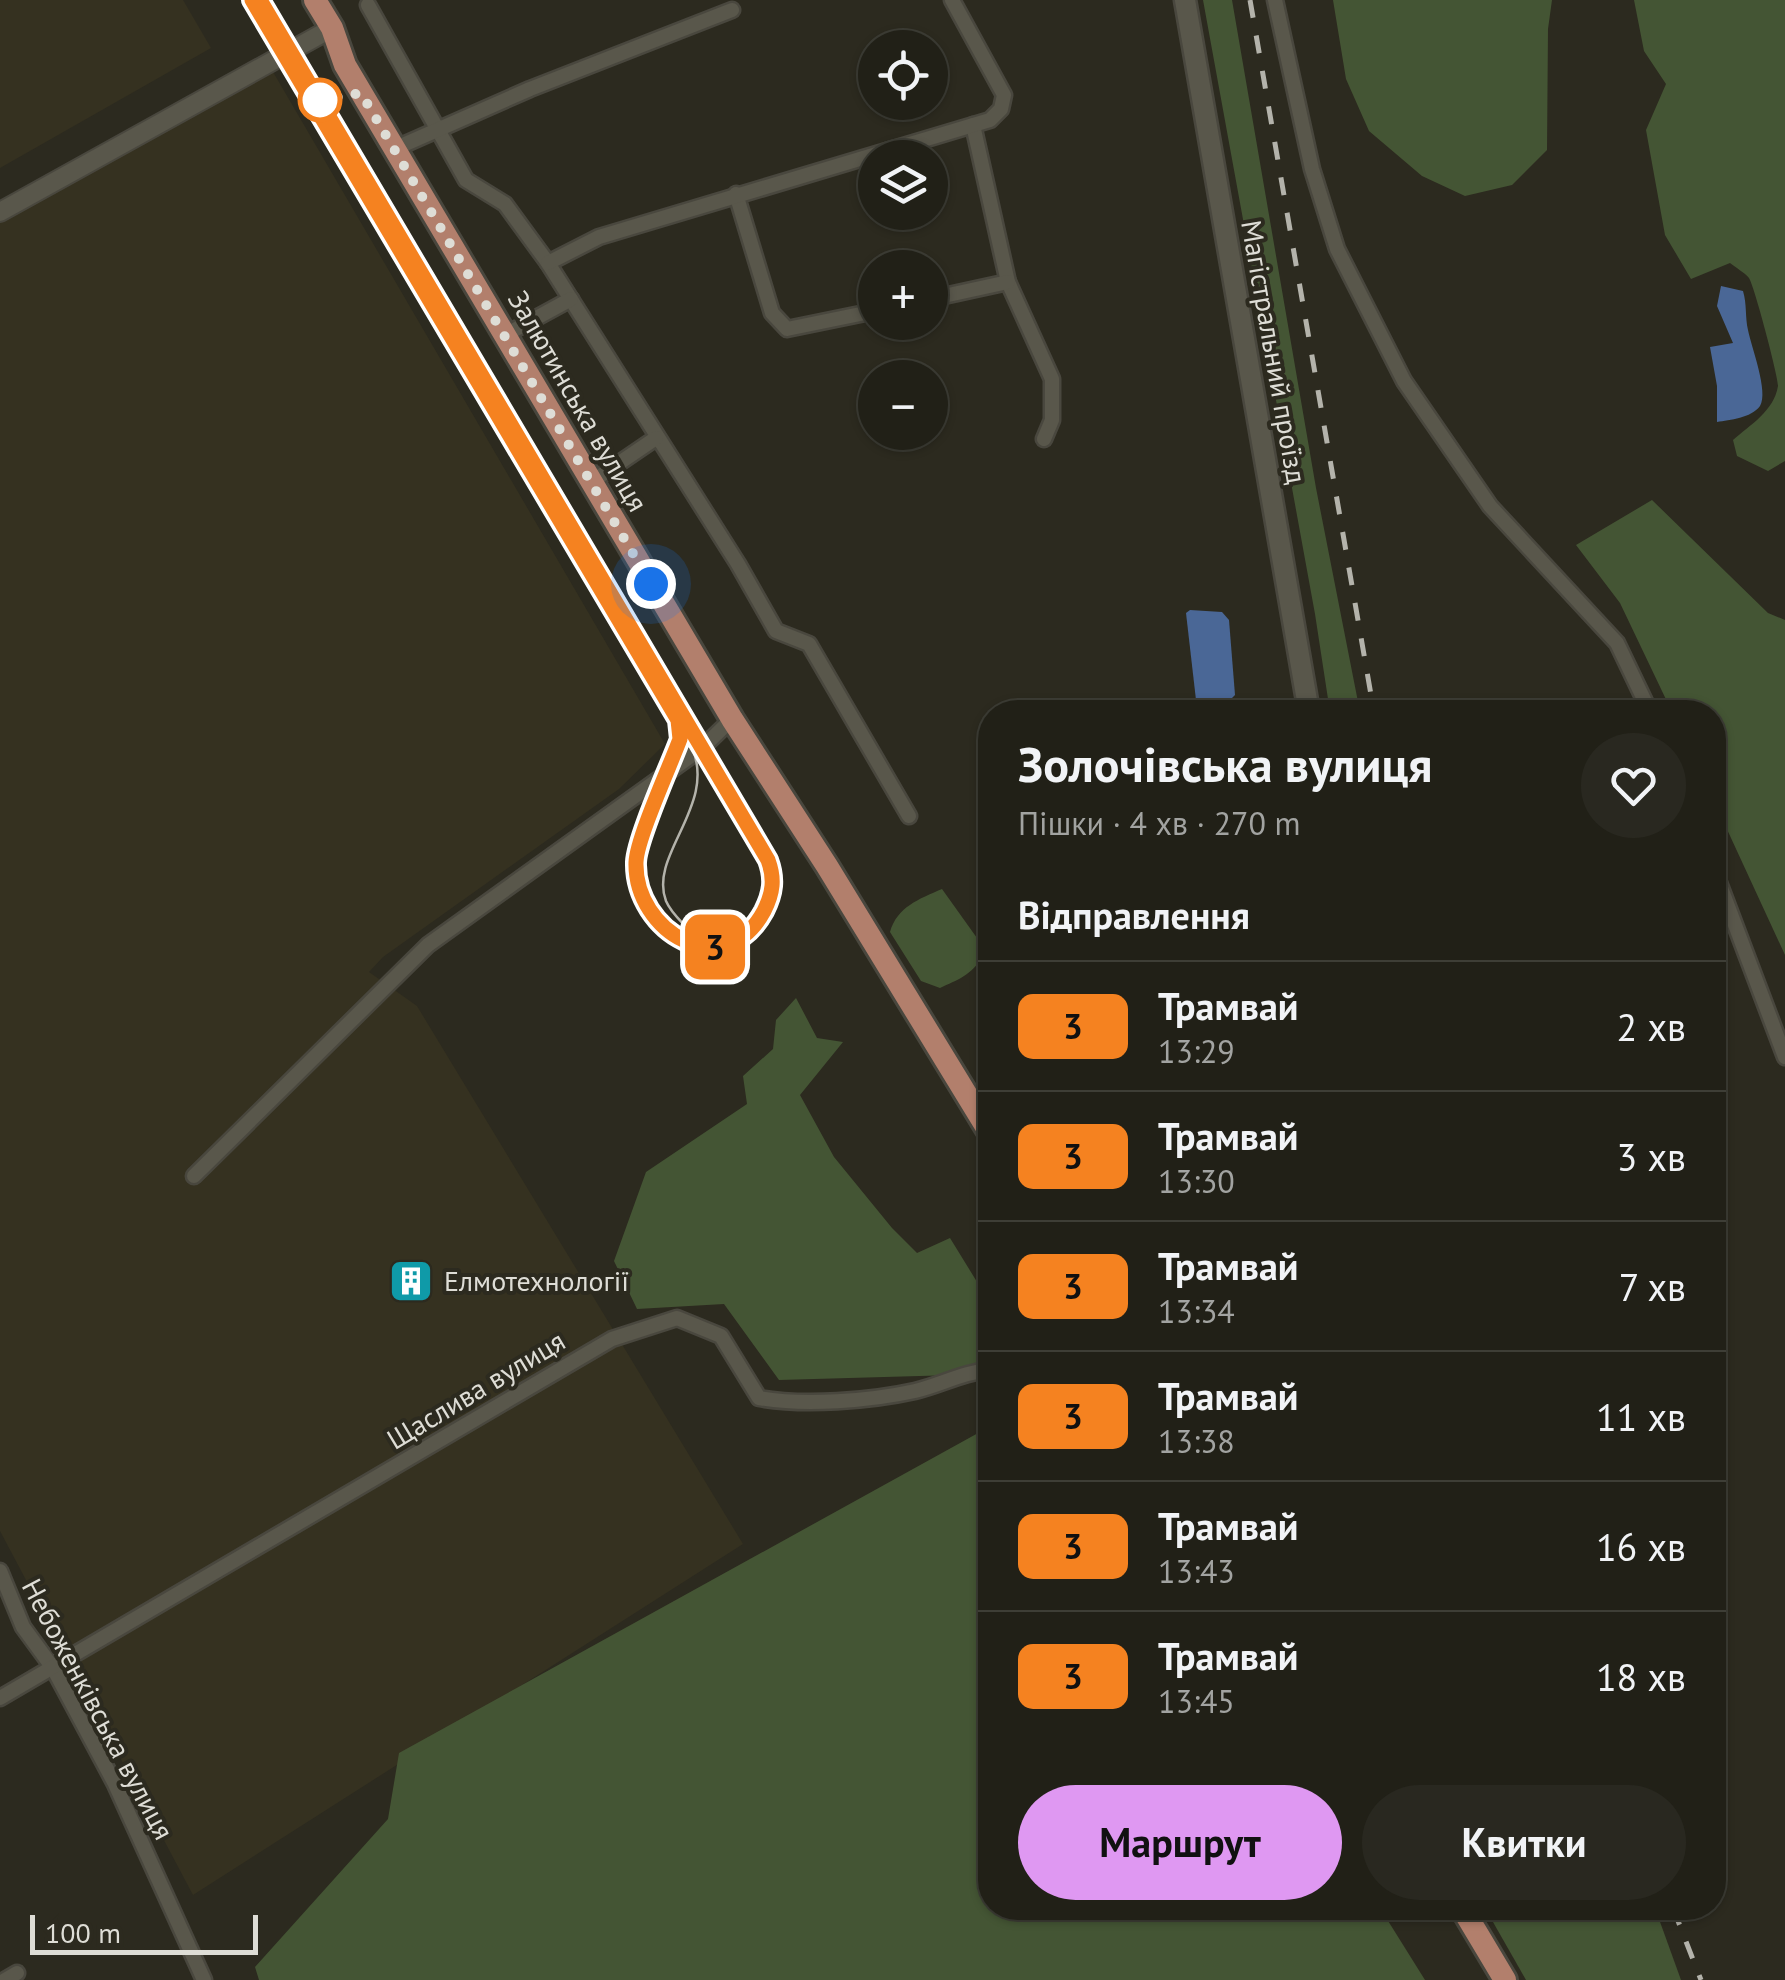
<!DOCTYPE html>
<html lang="uk">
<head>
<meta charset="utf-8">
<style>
	body { margin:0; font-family:"PT Sans",sans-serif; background:#292820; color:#f1f3f6; height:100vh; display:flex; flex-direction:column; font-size:38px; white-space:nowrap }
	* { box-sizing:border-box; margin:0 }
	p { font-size:32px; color:#a2a3a1 }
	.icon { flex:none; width:55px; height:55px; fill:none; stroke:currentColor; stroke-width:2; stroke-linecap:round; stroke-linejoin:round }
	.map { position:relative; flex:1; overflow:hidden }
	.details { position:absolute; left:978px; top:700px; width:748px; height:1220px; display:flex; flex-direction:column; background:#212017; border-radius:40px; box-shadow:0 2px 8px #0004,0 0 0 2px #3e3e36 }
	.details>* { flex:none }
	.badge { padding:0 20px; border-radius:15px; font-size:35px; line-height:65px }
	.fabs { position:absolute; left:858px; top:30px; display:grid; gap:20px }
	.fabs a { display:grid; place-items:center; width:90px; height:90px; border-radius:50%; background:#212017; box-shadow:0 2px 8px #0004,0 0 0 2px #3e3e36; font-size:50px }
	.scale { position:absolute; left:30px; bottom:25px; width:228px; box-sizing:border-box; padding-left:10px; border:5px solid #deddd6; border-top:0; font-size:28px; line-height:35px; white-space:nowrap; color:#deddd6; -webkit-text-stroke:8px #2c2a1f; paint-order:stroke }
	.you { position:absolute; width:50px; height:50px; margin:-25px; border:8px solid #fff; border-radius:50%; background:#1a73e8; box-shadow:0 0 0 15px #1a73e833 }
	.map>.badge { position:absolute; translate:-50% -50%; box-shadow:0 0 0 5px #fff }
	h2 { padding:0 40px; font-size:38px; line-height:90px }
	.round { display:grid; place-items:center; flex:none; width:105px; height:105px; border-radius:52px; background:#292820 }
	.overview { display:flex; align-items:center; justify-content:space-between; height:170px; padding:0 40px }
	h1 { font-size:48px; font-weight:700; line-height:75px }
	.cta { display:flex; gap:20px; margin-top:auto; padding:20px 40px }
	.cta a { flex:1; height:115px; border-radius:60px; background:#df98f2; color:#111; font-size:40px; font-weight:700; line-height:115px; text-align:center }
	.cta a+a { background:#292820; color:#f1f3f6 }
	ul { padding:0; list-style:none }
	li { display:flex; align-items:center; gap:30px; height:130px; padding:0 40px; border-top:2px solid #3e3e36 }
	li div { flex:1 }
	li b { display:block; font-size:38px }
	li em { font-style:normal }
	li .badge { min-width:110px; font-weight:700; text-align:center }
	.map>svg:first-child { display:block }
</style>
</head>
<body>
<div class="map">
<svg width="1785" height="1980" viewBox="0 0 1785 1980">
	<rect width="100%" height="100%" fill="#2c2a1f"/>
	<!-- built -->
	<g fill="#353120">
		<path d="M0,0h183l28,48 -211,120z"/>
		<path d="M269,65l396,679 -46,45 -236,168 -14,15 48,34 326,538 -550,351 -193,-364v-1318z"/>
	</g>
	<!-- green -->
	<g fill="#445534">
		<path d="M1203,0h29l84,488 44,224h-30l-15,-98z"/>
		<path d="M1333,0h219l-4,29 -1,121 -35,35 -47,11 -43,-20 -53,-45 -23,-52z"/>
		<path d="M1634,0h151v461l-17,10 -31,-15 -4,-16c17,-15 41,-29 45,-54 1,-7 -24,-101 -29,-108 -5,-6 -13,-10 -19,-15l-39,16 -26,-44 -19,-105 20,-46 -22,-33z"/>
		<path d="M1652,500l116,113 17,7v335l-72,-156 -1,-87h-40l-52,-109 -44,-58z"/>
		<path d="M942,889l35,49 5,19c-10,18 -25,23 -42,31l-19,-7 -31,-49c7,-25 29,-33 52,-43z"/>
		<path d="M796,998l21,40 26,4 -43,53 34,62 58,71 25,25 33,-15 40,65v71l-211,6 -55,-76 -87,5 -23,-48 32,-89 101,-68 -4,-28 30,-27 3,-29z"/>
		<path d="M989,1427l1,481h390l45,72h-1166l-4,-13 133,-148 11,-66z"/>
		<path d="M1485,1908h170l26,72h-155z"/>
	</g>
	<!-- water -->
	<g fill="#4a6796">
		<path d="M1721,286l22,5c4,13 2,26 5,39 3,16 21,62 12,76 -9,12 -30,14 -43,16v-36l-7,-39 23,-4 -16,-37z"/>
		<path d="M1190,610l32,2 7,8 6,75 -8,8 -23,3 -8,-6 -10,-87z"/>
	</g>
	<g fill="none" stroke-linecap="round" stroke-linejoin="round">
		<!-- minor casing -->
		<g stroke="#49473e" stroke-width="19">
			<g id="minor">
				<path d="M1275,0l37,169 25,80 67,132 86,125 127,137 33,69"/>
				<path d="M368,5l98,175 39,24 43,59 190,301 38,67 33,13 100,172"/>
				<path d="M973,125l35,157 44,97v41l-8,19"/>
				<path d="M394,149l136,-60 202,-79"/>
				<path d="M736,194l36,119 15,16 88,-18"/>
				<path d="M548,263l51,-26 391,-117 11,-11 3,-14 -52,-95"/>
				<path d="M930,299l78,-17"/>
				<path d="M505,335l66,-36"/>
				<path d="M590,483l66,-45"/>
				<path d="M1712,864l73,193"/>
				<path d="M194,1176l234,-231 274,-197 30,-29"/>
				<path d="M0,1571l23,56 30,41 62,116 89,196"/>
				<path d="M0,1698l612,-359 65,-21 44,18 38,62c45,8 111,3 156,-7 26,-6 48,-19 75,-21"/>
				<path d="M5,1980l12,-7"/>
			</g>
		</g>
		<!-- tertiary casing -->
		<g stroke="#49473e" stroke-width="22">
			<path id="tertiary" d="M0,212l332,-184"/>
		</g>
		<!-- secondary casing -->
		<g stroke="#49473e" stroke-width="25">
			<path id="secondary" d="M1185,0l124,712"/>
		</g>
		<!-- primary casing -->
		<g stroke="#49473e" stroke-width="28">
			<g id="primary">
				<path d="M315,0l17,28 13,37 387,654 95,147 163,267"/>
				<path d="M1462,1908l43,72"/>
			</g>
		</g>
		<!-- minor -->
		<use href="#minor" stroke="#59574b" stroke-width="14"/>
		<!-- tertiary -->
		<use href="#tertiary" stroke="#59574b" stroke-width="18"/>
		<!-- secondary -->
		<use href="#secondary" stroke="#59574b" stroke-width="20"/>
		<!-- primary -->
		<use href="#primary" stroke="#b27f6c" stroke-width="22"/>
		<!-- tram -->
		<g stroke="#b4b3ab" stroke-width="2.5">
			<path d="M260,0l508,860c7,19 5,33 -4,51 -40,75 -129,20 -128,-49 1,-25 33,-95 43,-123l-1,-19"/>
			<path d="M690,931c-9,-10 -19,-18 -24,-30 -18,-47 53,-96 25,-156"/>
		</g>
		<!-- rail -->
		<g stroke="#b4b3ab" stroke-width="5" stroke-dasharray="18 18" stroke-linecap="butt">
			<path d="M1250,0l124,712"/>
			<path d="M1673,1908l28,72"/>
		</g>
	</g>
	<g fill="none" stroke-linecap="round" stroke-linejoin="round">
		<!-- line casing -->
		<g stroke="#fff" stroke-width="22">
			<path id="line" d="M252,0l426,720 2,19c-10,27 -43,99 -44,123 -2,70 88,123 128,49 9,-18 11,-32 4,-51l-508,-860"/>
		</g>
		<!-- line -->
		<use href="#line" stroke="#f58220" stroke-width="15"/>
		<!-- walk -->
		<path stroke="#deddd6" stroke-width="10" stroke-dasharray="0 18" d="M320,100l41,-7 290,491"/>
	</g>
	<!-- icons -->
	<defs>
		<g id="building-square" transform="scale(2.25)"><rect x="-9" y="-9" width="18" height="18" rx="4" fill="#0f9aa8" stroke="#2c2a1f"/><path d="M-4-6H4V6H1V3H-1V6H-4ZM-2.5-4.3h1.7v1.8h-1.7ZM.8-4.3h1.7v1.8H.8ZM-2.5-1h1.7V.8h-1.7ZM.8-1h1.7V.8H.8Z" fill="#fff"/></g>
	</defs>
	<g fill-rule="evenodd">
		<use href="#building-square" x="411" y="1281"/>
	</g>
	<!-- markers -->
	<circle fill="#fff" stroke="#f58220" stroke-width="5" cx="320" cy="100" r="20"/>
	<g text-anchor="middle" stroke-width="8" stroke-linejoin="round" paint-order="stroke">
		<!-- street labels -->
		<g font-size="28" fill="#deddd6" stroke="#2c2a1f">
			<text transform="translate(1274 352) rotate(80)" y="10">Магістральний проїзд</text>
			<text transform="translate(578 401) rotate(60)" y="10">Залютинська вулиця</text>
			<text transform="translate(476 1390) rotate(-31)" y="10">Щаслива вулиця</text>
			<text transform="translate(98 1709) rotate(62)" y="10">Небоженківська вулиця</text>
		</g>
		<!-- poi labels -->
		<g font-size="28" fill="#deddd6" stroke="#2c2a1f" text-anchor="start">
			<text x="444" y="1291">Елмотехнології</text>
		</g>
	</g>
</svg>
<div class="fabs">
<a><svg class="icon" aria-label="locate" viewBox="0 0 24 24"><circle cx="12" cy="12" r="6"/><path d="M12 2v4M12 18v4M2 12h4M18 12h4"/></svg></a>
<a><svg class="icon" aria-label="layers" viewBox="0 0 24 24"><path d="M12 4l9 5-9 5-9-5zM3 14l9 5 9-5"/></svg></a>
<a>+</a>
<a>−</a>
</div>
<div class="scale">100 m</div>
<div class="you" style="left:651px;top:584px"></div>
<b class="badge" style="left:715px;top:947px;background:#f58220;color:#111">3</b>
<section class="details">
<div class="overview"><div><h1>Золочівська вулиця</h1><p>Пішки · 4 хв · 270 m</p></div><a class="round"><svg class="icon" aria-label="heart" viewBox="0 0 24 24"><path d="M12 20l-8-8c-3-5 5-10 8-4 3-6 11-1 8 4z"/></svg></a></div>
<h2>Відправлення</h2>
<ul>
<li><span class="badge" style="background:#f58220;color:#111">3</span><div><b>Трамвай</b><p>13:29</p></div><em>2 хв</em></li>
<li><span class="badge" style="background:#f58220;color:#111">3</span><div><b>Трамвай</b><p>13:30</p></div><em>3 хв</em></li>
<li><span class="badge" style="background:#f58220;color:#111">3</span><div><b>Трамвай</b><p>13:34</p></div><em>7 хв</em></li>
<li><span class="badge" style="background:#f58220;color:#111">3</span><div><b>Трамвай</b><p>13:38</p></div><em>11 хв</em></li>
<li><span class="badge" style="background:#f58220;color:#111">3</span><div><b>Трамвай</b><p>13:43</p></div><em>16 хв</em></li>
<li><span class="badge" style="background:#f58220;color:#111">3</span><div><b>Трамвай</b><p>13:45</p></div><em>18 хв</em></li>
</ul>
<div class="cta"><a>Маршрут</a><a>Квитки</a></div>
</section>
</div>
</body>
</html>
